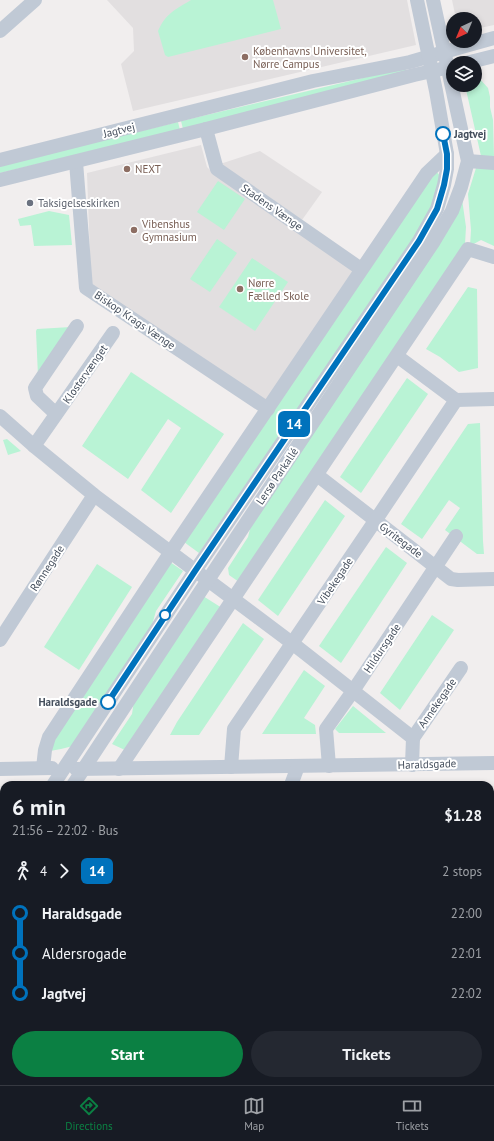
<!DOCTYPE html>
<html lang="en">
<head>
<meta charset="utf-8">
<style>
	body { margin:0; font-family:"PT Sans",sans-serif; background:#242831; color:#f1f3f6; height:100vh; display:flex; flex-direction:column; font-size:15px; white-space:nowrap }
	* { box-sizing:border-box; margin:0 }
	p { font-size:13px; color:#9ea1a6 }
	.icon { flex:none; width:22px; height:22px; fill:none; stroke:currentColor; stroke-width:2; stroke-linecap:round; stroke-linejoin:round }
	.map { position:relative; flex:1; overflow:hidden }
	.sheet { position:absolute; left:0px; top:781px; width:494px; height:304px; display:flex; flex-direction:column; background:#171b24; border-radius:12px 12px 0 0; box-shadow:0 2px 6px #0003 }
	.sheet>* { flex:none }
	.badge { padding:0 8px; border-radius:6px; font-size:14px; line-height:26px }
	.needle { width:26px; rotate:224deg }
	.buttons { position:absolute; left:446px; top:12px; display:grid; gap:8px }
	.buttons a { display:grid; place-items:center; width:36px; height:36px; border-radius:50%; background:#171b24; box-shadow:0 2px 6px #0003; font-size:20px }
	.map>.badge { position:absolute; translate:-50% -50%; box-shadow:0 0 0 2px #fff }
	.legs { display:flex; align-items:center; gap:6px; height:44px; padding:0 12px; font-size:13px }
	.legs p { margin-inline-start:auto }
	.overview { display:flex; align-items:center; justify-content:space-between; height:68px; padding:0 12px }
	h1 { font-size:22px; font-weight:700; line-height:30px }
	.action { display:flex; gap:8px; margin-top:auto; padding:8px 12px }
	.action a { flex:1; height:46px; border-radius:24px; background:#0b8043; color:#fff; font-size:16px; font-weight:700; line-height:46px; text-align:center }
	.action a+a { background:#242831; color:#f1f3f6 }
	ul { padding:0 12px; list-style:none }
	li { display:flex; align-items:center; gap:14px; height:40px; font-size:15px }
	li i { display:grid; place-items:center; width:6px; height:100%; margin:0 5px; background:currentColor }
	li i::after { content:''; width:10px; height:10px; margin:-5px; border:3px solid; border-radius:50%; background:#171b24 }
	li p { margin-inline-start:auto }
	li:first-child i { background:linear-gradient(#0000 50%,currentColor 0) }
	li:last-child i { background:linear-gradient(currentColor 50%,#0000 0) }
	.tabs { display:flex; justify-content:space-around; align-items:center; height:56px; border-top:1px solid #363941; background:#171b24; font-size:11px; color:#9ea1a6 }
	.tabs a { display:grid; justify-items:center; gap:2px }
	.tabs .current { color:#0b8043 }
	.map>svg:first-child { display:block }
</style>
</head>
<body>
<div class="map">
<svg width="494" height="1085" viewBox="0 0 494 1085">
	<rect width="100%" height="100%" fill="#f1eeee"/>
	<!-- education -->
	<g fill="#e2dfe0">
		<path d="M107,0h300l9,45 -283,66 -12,-47 13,-13 -1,-23z"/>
		<path d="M452,0h42v25l-19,4v-10h-19z"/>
		<path d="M201,145l6,22 9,9 138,93 -88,133 -175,-118 -4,-111z"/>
		<path d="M260,151l62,41 -20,28 -82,-56z"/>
	</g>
	<!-- green -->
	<g fill="#b9f3d5">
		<path d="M191,0h82l8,29 -113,28 -3,-2 -7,-24c7,-17 18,-22 33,-31z"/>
		<path d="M405,68l1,3 -223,58 -2,-8z"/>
		<path d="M479,78l9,10 2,9v10l3,13 1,37 -13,-1 -16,-71h10v-6z"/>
		<path d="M178,122l2,8 -180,43v-8z"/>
		<path d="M476,168l18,1v77l-13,-6 -11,6 1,-16 -3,-36z"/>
		<path d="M437,172l3,4 -5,24 -12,25 -224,328 -15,-11 238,-356z"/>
		<path d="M218,181l27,18 -21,31 -27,-18z"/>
		<path d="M462,199l4,28 -1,17 -226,338 -10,-7 -1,-7 20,-31 4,-16z"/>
		<path d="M49,211l20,4 3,30 -38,1 -3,-21 -11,1 -2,-7z"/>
		<path d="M217,239l20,14 -27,39 -20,-13z"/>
		<path d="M252,258l36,24 -33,49 -36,-24z"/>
		<path d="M468,287l9,2 1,79 -19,4 -19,-15 -14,-8z"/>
		<path d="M71,327l-33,49 -2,-45 1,-2z"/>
		<path d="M131,372l93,62 -53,79 -30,-23 40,-62 -13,-9 -40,60 -46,-33z"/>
		<path d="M407,378l21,16 -67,99 -21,-16z"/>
		<path d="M480,423l3,118 1,13h-7l-32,-24 15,-22 -11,-8 -27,39 -21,-15 67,-100z"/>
		<path d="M7,439l14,12 -13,4 -5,-15z"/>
		<path d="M325,500l20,16 -67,100 -20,-16z"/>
		<path d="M386,547l21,16 -66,100 -22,-17z"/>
		<path d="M170,562l13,9 -27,40 -4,14 -79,121 -12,3 -11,2 4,-14z"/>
		<path d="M97,564l35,23 -53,83 -35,-23z"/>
		<path d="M203,596l19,12 -95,143 -15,-7 20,-30 2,-13z"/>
		<path d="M432,615l22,15 -54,80 -20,-17z"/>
		<path d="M243,623l21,16 -65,96h-29l7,-13z"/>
		<path d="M304,670l21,16 -21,32 11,7 1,9h-54z"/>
		<path d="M353,706l33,27h-47l-4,-4z"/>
		<path d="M494,1056v29h-4z"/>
		<path d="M16,1081h78l-2,4h-68z"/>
	</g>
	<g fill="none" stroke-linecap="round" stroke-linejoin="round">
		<!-- minor -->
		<g stroke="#c0c9d5" stroke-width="14">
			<path d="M0,31l35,-31"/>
			<path d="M466,63l28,-7"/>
			<path d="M206,129l10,37 1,3 144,100"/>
			<path d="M0,160l313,-79 97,-19 55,-16 29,-8"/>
			<path d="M468,161l26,2"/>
			<path d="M76,162l10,126 182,121"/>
			<path d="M0,180l206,-51 208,-54 27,-6"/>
			<path d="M397,356l59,44 38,-1"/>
			<path d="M56,414l-19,-18 -2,-8 42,-62"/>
			<path d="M0,416l34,30 60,49 198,148 121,95 -1,27"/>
			<path d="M34,446l79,-113"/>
			<path d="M317,475l134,104 7,1 36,-1"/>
			<path d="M0,640l47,-73 47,-72"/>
			<path d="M413,738l48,-70"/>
			<path d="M329,766l-3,-37 27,-38 103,-155"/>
			<path d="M231,767l3,-38 141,-208 81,-121"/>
			<path d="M43,768l2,-18 4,-13 121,-184 257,-380 20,-19"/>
			<path d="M0,769l52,-1"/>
			<path d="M76,769l418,-6"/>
			<path d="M119,769l349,-520 26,8"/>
			<path d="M53,785l142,-214 224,-330 18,-32 7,-24 3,-16v-15l-11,-63 -19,-91"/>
			<path d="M73,785l127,-193 234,-351 18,-30 9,-24 7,-26 -35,-161"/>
			<path d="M291,785l7,-19"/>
			<path d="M0,895l4,-9"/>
			<path d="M0,913l4,-5"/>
			<path d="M490,1003l4,-28"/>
			<path d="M132,1085l2,-4"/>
			<path d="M318,1085l1,-4"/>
			<path d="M478,1085l1,-4"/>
		</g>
	</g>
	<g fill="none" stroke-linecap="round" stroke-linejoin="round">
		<!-- line-1 casing -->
		<g stroke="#fff" stroke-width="9">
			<path id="line-1" d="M108,702l87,-131 224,-330 18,-32 7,-24 3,-16v-15l-4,-20"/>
		</g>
		<!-- line-1 -->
		<use href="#line-1" stroke="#0072bc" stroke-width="6"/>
	</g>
	<!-- markers -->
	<g fill="#8d6e63" stroke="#fff" stroke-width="1.5">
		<circle cx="245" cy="57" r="4"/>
		<circle cx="127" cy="169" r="4"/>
		<circle cx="134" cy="230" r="4"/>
		<circle cx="240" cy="289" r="4"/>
	</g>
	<g fill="#fff" stroke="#0072bc" stroke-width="2">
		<circle cx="443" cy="134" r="7"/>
		<circle cx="165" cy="615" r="5"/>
		<circle cx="108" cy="702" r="7"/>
	</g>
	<circle fill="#6b7280" stroke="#fff" stroke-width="1.5" cx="30" cy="203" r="4"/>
	<g text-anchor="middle" stroke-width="4" stroke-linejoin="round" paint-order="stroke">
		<!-- education labels -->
		<g font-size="11" fill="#785e54" stroke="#fff" text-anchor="start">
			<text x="253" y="55">Københavns Universitet,<tspan x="253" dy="13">Nørre Campus</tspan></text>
			<text x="135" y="173">NEXT</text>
			<text x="142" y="228">Vibenshus<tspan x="142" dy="13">Gymnasium</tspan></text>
			<text x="248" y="287">Nørre<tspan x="248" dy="13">Fælled Skole</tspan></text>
		</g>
		<!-- street labels -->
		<g font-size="11" fill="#454f5d" stroke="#fff">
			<text transform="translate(119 130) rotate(-14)" y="4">Jagtvej</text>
			<text transform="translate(272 207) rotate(35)" y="4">Stadens Vænge</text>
			<text transform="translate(135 320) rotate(34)" y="4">Biskop Krags Vænge</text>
			<text transform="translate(85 374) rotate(-55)" y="4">Klostervænget</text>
			<text transform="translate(277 476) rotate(-56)" y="4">Lersø Parkallé</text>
			<text transform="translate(401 540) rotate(37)" y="4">Gyritegade</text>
			<text transform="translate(47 568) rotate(-57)" y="4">Rønnegade</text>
			<text transform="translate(335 581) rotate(-56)" y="4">Vibekegade</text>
			<text transform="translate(382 648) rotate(-56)" y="4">Hildursgade</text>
			<text transform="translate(437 703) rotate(-55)" y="4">Annekegade</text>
			<text transform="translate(427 764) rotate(-2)" y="4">Haraldsgade</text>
		</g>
		<!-- stop labels -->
		<g font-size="11" font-weight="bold" fill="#454f5d" stroke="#fff" text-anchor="start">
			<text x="454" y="138">Jagtvej</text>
			<text x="97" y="706" text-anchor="end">Haraldsgade</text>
		</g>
		<!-- worship labels -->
		<g font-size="11" fill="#5b616d" stroke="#fff" text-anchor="start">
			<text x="38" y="207">Taksigelseskirken</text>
		</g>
	</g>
</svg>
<div class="buttons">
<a><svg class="needle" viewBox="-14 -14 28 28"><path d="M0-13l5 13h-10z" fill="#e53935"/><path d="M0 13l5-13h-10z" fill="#9ea1a6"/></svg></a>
<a><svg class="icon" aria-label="layers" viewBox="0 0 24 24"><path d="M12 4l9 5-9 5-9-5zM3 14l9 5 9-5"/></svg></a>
</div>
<b class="badge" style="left:294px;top:424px;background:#0072bc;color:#fff">14</b>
<section class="sheet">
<div class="overview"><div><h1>6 min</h1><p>21:56 – 22:02 · Bus</p></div><b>$1.28</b></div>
<div class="legs"><svg class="icon" aria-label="walk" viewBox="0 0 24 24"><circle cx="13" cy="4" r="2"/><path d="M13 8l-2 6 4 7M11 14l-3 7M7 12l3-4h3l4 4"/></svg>4<svg class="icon" aria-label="forward" viewBox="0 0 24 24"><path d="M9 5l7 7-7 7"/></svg><b class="badge" style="background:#0072bc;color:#fff">14</b><p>2 stops</p></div>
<ul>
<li><i style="color:#0072bc"></i><b>Haraldsgade</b><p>22:00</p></li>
<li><i style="color:#0072bc"></i><span>Aldersrogade</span><p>22:01</p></li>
<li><i style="color:#0072bc"></i><b>Jagtvej</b><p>22:02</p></li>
</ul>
<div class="action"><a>Start</a><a>Tickets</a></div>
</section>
</div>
<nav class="tabs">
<a class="current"><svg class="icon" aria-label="directions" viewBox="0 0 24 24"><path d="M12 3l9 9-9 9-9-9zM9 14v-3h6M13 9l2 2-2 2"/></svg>Directions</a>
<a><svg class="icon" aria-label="map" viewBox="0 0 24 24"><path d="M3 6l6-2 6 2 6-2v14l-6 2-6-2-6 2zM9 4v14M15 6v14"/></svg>Map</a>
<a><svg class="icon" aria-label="tickets" viewBox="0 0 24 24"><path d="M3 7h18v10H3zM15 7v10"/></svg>Tickets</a>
</nav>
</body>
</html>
